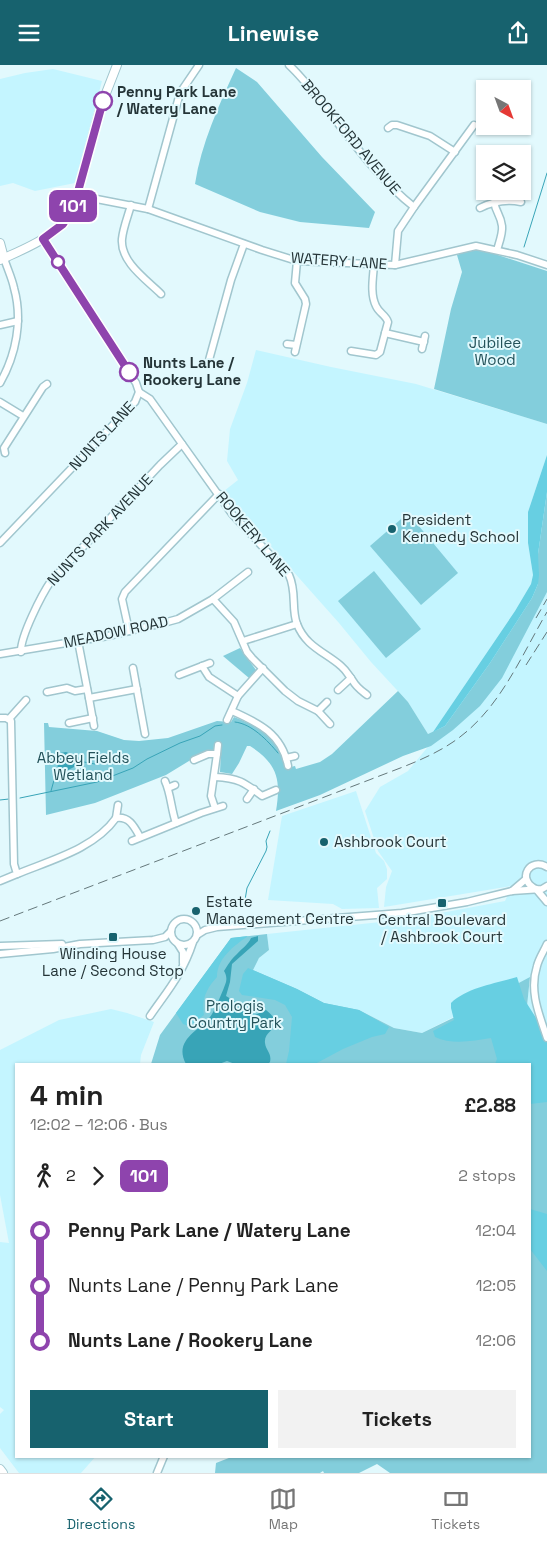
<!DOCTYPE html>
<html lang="en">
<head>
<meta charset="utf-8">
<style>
	body { margin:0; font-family:"Space Grotesk",sans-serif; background:#f2f2f2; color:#222; height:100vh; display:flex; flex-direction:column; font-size:19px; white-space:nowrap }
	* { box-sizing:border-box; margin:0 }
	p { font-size:16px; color:#767676 }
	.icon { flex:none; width:28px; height:28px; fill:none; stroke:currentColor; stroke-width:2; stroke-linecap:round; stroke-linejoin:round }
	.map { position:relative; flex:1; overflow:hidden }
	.details { position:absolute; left:15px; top:998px; width:516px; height:395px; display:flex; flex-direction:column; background:#fff; border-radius:0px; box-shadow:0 1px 4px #0004 }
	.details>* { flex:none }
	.badge { padding:0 10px; border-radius:8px; font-size:18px; line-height:32px }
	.needle { width:32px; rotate:139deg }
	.buttons { position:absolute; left:476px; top:15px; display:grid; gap:10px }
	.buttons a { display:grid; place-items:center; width:55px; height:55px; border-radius:0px; background:#fff; box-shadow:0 1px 4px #0004; font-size:25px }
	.map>.badge { position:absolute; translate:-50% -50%; box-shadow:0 0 0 2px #fff }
	.legs { display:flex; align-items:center; gap:8px; height:55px; padding:0 15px; font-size:16px }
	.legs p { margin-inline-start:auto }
	.headline { display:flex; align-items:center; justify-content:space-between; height:85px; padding:0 15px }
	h1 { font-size:28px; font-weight:600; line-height:38px }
	.primary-button { display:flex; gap:10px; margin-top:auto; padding:10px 15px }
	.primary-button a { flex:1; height:58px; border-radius:0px; background:#17626e; color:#fff; font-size:20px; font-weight:600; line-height:58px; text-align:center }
	.primary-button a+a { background:#f2f2f2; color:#222 }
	ul { padding:0 15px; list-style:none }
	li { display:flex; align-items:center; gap:18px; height:55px; font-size:19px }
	li i { display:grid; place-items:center; width:8px; height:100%; margin:0 6px; background:currentColor }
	li i::after { content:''; width:12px; height:12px; margin:-6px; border:4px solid; border-radius:50%; background:#fff }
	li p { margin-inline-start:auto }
	li:first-child i { background:linear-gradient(#0000 50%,currentColor 0) }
	li:last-child i { background:linear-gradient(currentColor 50%,#0000 0) }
	header { display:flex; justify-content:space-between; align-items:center; height:65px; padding:0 15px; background:#17626e; color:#fff; font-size:22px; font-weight:600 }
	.tab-bar { display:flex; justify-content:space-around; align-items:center; height:70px; border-top:1px solid #e0e0e0; background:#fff; font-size:14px; color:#767676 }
	.tab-bar a { display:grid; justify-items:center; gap:2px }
	.tab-bar .current { color:#17626e }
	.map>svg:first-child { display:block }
</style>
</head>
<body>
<header><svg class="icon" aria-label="menu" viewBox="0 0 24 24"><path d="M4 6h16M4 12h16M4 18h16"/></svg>Linewise<svg class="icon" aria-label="share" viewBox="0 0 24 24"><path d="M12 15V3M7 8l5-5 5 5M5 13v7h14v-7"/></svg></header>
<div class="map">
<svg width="547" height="1408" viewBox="0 0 547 1408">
	<rect width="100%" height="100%" fill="#e2f9fd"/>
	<!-- built -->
	<g fill="#c4f5ff">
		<path d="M53,4l49,12 -27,102 -40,8 -22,-8 -13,3v-107l25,-6z"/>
		<path d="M256,285l75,17 85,17 131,40v31l-19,57v31l5,32 -2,9 -16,27 -82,121 -5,2 -20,-32 -37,-40 -32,-39 -95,-107 -20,-25 14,-11 -11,-19 3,-32 17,-46z"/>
		<path d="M547,427v567l-20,-54 3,-27 -108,55 -28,-5 -35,-18 -35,-7 -27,-14 -45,-19 7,-12 10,-8 -2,-16 142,-15 96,-18 7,-15 -128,21 2,-20 6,-16 -14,-20 -13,-40 15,-24 28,-16 37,-45 87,-128 6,-14v-30z"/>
		<path d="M356,726l20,62 8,8 3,8v10l-10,9 2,20 -37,1 -9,-5 -65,-4 14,-84z"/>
		<path d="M111,944l16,4 27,9 -13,33 -1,9h-124v392h80l-15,17h-62l-19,-25v-34l4,-4 -4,-3v-165l9,1 -9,-48v-145l59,-30z"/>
	</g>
	<!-- green -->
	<g fill="#83cedc">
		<path d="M236,3l21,14 65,75 53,55 -6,16 -69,-6 -40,-10 -65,-28c6,-40 24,-79 41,-116z"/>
		<path d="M477,185l18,4 52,17v153l-113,-35 17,-80 11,-37 -5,-17 7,-3z"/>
		<path d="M547,427v100l-45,86 -22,28 -27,24 -22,16 -28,10 -83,39 -44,16c5,-31 2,-47 -26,-65h-3l-8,17 -7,11 -12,-2 1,-21 -14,-1 -41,25 -71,28 -49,12 -2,-92h4l1,4 48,4 27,9 15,1 29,-3 49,-17 14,1 3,-5c31,12 41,19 52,51l9,-2 1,3 24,-7 12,-8 66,-63 10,11 20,32 17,-8 45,-63 42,-65 6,-14v-30z"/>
		<path d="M408,448l50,60 -37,32 -51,-59z"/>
		<path d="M374,506l47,58 -35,29 -48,-57z"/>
		<path d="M240,583l16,22 -7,8 -26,-22z"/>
		<path d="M267,869l2,16 -10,8 -6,12 44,19 27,14 35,7 35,18 28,5 35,-17 73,-39 -3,29 20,53v414h-157l-13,-9 -18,9h-35l-1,-2 -3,2h-105l1,-10 18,-7h296v-392h-379l9,-29 71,-97z"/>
	</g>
	<!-- forest -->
	<g fill="#67cfe2">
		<path d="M547,390v37l-9,62 1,21 -1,9 -6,14 -42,65 -45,63 -12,6 82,-121 16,-27 2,-9 -5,-32v-31z"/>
		<path d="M248,871c-14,10 -31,22 -31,41 -10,11 -16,22 -13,38l-15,11 -6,-2 -7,-11 55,-75z"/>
		<path d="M248,903l49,21 27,14 35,7 30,17 -4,7 -13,3 -29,12 -28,15h-29l3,-13 3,-34 -7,-12 -10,-5 -33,-5 -3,-4 4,-17z"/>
		<path d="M517,912l7,22 23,36v67l-17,2v-40h-35l2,-5 -6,-21c-18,3 -39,7 -56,-1l-2,-6 21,-11 -3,-12v-5c17,-16 44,-19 66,-26z"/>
		<path d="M530,1144l17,5v57l-17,-22z"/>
	</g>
	<!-- water -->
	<g fill="#38a4b7">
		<path d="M66,687l17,7 1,3 -26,13 -2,-2c3,-7 1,-15 4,-20z"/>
		<path d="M258,871v5l-26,23 -2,18 -4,14 15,9 7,10 5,1 13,-6c23,19 -3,18 -1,33 1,8 7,10 5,19l-2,2h-33l-8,-3 -8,3h-33c-13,-24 13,-33 24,-47 3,-2 15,-31 16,-35 1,-4 0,-8 -2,-11 4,-6 7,-12 13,-17 5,-6 11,-9 14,-16z"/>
	</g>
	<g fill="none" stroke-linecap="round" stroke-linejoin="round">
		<!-- stream -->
		<g stroke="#38a4b7" stroke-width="1">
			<path d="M524,182l23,-74"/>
			<path d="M235,657c17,2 32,18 43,31"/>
			<path d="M84,697l11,2 19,-2 9,2"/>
			<path d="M51,726l5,-18"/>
			<path d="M20,733l77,-16 36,-14 14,-9 33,-16 20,-7 15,-10 7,-1"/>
			<path d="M0,735l9,-1"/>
			<path d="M245,835l2,-12 19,-37 1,-4 -1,-6 4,-10"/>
		</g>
		<!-- minor casing -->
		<g stroke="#a1c6ce" stroke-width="9">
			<g id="minor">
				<path d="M289,0c14,13 26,29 38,44 26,34 53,71 87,98"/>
				<path d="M388,63l4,-3h5l33,11 25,16"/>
				<path d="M497,126c-7,18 3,19 5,35 1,7 -3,17 -5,24"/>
				<path d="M76,130l72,14 114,41 35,11 98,4 81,-19 41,9 30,10"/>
				<path d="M131,140c-3,11 -8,23 -9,34 -2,23 25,41 39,55"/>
				<path d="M480,143c14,-7 26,-9 41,-6"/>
				<path d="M148,144l32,-116 19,-28"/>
				<path d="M395,200l3,-34 16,-24 60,-82"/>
				<path d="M0,260l18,-4"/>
				<path d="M385,268l39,9"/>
				<path d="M287,279l9,1"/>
				<path d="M422,284l3,-13"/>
				<path d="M351,286l25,4 4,-3 8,-30c-2,-7 -9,-9 -12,-16 -6,-12 -3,-28 -2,-41"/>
				<path d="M295,287l11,-48 -1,-5 -10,-16 2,-22"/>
				<path d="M209,295l22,-80 13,-36"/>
				<path d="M0,318c16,-28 23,-63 14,-95 -2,-10 -7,-20 -10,-30"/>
				<path d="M139,327l11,7 82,115 57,61c8,17 2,34 8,49 9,23 28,28 44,42 6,5 8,10 12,15 3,6 9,10 14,14"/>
				<path d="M0,337l23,14"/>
				<path d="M5,388l-1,-5 39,-61 4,-3"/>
				<path d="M0,478l135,-141 4,-10 -3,-9 -93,-144"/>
				<path d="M213,534l21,23 13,30 5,6 33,33 13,10 20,10 9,-9"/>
				<path d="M129,566l-7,-32 3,-7 94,-98"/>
				<path d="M78,576l11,57 48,-9"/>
				<path d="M243,576l54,-17"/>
				<path d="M21,587c-1,-15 21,-58 30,-71l109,-116 22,-21"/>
				<path d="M0,589l108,-18 59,-14 11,-3 35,-20 35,-27"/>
				<path d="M202,601l7,11 29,19"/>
				<path d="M133,603l12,66"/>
				<path d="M179,610l31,-12"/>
				<path d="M338,625l13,-12"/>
				<path d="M47,627l20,-4 8,3 12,-2"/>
				<path d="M89,633l5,28"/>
				<path d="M232,646c27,12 50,23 56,55"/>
				<path d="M318,646l12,13"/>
				<path d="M0,653h6l5,3 3,143 3,10 -17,7"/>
				<path d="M9,654l17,-19"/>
				<path d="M227,655l11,-24 25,-28"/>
				<path d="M69,658l24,-5"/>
				<path d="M217,689l1,-9"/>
				<path d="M286,693l9,-2"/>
				<path d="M194,695l14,-6h9l-6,42 4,12"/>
				<path d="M215,712c23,1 29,5 47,19l14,-6"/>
				<path d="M165,716c6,13 6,28 11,42"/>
				<path d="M168,723l7,-3"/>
				<path d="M247,734l7,-10"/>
				<path d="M116,753l2,-13"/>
				<path d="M132,776l69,-28 22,-7"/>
				<path d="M17,809c34,-14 77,-25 99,-56 13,-2 18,8 24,19"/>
				<path d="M534,823c-17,-10 -4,-31 13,-21"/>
				<path d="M536,824l11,13"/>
				<path d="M512,826l14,-12"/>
				<circle cx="184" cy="867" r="13"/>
				<path d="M197,870l8,-5 12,-3 185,-14 65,-11 45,-11 30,-2 5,-3"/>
				<path d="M178,879l5,8v11"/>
				<path d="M547,879c-3,7 -8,14 -10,22 -8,25 2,48 10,72"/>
				<path d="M0,881l62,-2"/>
				<path d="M0,889l53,-5 27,-5 73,-4 12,-3 6,-6"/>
				<path d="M150,951c18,-26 33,-43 43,-74"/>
				<path d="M157,1408l7,-17"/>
			</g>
		</g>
		<!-- tertiary casing -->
		<g stroke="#a1c6ce" stroke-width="10">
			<g id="tertiary">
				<path d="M0,178l4,15"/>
				<path d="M0,195c28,-13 60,-24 74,-54l27,-100 16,-41"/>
				<path d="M0,1404l3,4"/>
			</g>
		</g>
		<!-- minor -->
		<use href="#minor" stroke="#fff" stroke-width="6"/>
		<!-- tertiary -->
		<use href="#tertiary" stroke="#fff" stroke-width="8"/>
		<!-- rail -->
		<g stroke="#65787b" stroke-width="1" stroke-dasharray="10 5" stroke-linecap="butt">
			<path d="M536,553l11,-19"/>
			<path d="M526,600l21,-33"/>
			<path d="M0,856l369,-141c28,-11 59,-21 84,-38 46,-31 67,-84 94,-130"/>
		</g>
	</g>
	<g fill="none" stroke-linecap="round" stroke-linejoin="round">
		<!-- line-1 casing -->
		<g stroke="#fff" stroke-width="11">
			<path id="line-1" d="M103,36l-29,105 -11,18 -20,15 86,133"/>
		</g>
		<!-- line-1 -->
		<use href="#line-1" stroke="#8e44ad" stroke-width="8"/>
	</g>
	<!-- markers -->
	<g fill="#fff" stroke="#8e44ad" stroke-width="2.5">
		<circle cx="103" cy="36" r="9"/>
		<circle cx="58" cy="197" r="6"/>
		<circle cx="129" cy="307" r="9"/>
	</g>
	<g fill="#17626e" stroke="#e2f9fd" stroke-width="2">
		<circle cx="392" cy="464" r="5"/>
		<circle cx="324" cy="777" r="5"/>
		<rect x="437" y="833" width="10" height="10" rx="2.5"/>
		<circle cx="196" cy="846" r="5"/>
		<rect x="108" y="867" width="10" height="10" rx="2.5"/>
	</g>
	<g text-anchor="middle" stroke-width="4" stroke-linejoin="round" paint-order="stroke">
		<!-- stop labels -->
		<g font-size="15" font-weight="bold" fill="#253538" stroke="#e2f9fd" text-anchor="start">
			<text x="117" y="32">Penny Park Lane<tspan x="117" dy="17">/ Watery Lane</tspan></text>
			<text x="143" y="303">Nunts Lane /<tspan x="143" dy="17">Rookery Lane</tspan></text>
		</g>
		<!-- street labels -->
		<g font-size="15" fill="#253538" stroke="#e2f9fd">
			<text transform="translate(351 72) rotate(50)" y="5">BROOKFORD AVENUE</text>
			<text transform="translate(339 196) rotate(4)" y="5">WATERY LANE</text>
			<text transform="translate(102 371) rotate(-47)" y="5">NUNTS LANE</text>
			<text transform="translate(100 465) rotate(-47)" y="5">NUNTS PARK AVENUE</text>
			<text transform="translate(253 469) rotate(50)" y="5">ROOKERY LANE</text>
			<text transform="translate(116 567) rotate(-12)" y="5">MEADOW ROAD</text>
		</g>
		<!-- park labels -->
		<g font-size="15" fill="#24525a" stroke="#e2f9fd">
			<text x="495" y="283">Jubilee<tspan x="495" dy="17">Wood</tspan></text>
			<text x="83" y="698">Abbey Fields<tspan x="83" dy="17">Wetland</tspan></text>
			<text x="235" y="946">Prologis<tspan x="235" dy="17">Country Park</tspan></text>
		</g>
		<!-- poi labels -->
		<g font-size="15" fill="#253538" stroke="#e2f9fd" text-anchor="start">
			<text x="402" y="460">President<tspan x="402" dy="17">Kennedy School</tspan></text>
			<text x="334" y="782">Ashbrook Court</text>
			<text x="206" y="842">Estate<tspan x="206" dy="17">Management Centre</tspan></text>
			<text x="442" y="860" text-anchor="middle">Central Boulevard<tspan x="442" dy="17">/ Ashbrook Court</tspan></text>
			<text x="113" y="894" text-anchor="middle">Winding House<tspan x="113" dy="17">Lane / Second Stop</tspan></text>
		</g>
	</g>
</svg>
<div class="buttons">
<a><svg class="needle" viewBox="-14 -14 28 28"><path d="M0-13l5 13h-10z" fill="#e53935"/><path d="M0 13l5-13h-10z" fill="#767676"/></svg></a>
<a><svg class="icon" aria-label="layers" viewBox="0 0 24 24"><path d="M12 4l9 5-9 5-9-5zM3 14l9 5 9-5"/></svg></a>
</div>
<b class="badge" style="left:73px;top:141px;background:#8e44ad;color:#fff">101</b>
<section class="details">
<div class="headline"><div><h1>4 min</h1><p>12:02 – 12:06 · Bus</p></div><b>£2.88</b></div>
<div class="legs"><svg class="icon" aria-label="walk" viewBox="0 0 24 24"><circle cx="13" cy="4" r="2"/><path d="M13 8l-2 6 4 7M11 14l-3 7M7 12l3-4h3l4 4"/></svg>2<svg class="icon" aria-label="forward" viewBox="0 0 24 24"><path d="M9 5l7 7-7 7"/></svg><b class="badge" style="background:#8e44ad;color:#fff">101</b><p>2 stops</p></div>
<ul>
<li><i style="color:#8e44ad"></i><b>Penny Park Lane / Watery Lane</b><p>12:04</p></li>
<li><i style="color:#8e44ad"></i><span>Nunts Lane / Penny Park Lane</span><p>12:05</p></li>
<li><i style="color:#8e44ad"></i><b>Nunts Lane / Rookery Lane</b><p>12:06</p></li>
</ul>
<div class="primary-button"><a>Start</a><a>Tickets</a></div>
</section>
</div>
<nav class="tab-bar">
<a class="current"><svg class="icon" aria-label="directions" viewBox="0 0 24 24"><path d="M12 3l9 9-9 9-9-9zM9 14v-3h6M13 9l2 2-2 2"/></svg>Directions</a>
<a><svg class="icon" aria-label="map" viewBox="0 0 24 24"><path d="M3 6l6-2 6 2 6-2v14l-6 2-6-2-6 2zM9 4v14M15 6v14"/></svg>Map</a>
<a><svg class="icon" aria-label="tickets" viewBox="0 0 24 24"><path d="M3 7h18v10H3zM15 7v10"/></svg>Tickets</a>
</nav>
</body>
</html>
